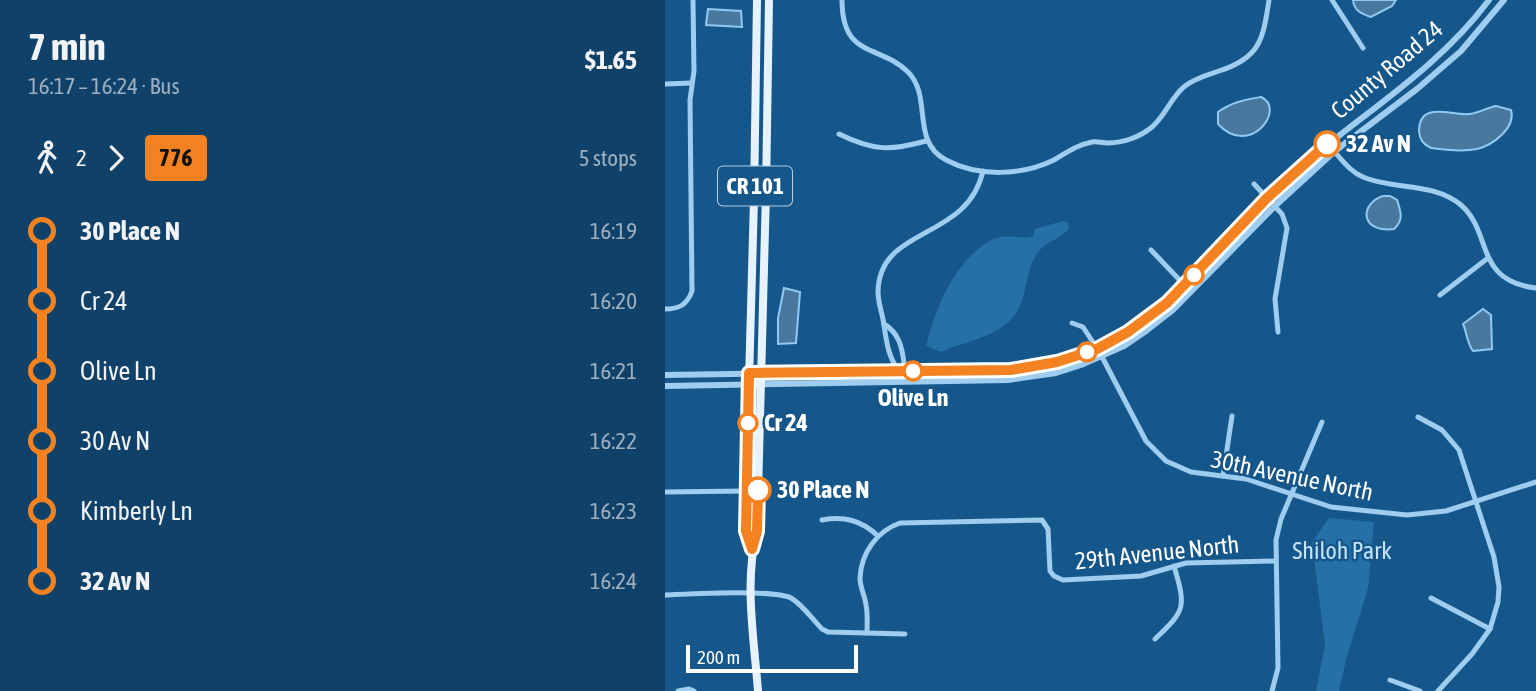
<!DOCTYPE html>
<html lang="en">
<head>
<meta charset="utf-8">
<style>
	body { margin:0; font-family:"Asap Condensed",sans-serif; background:#19486e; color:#f1f3f6; height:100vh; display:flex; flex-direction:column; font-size:26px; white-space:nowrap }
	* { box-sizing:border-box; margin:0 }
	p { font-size:23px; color:#9cafc0 }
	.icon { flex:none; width:38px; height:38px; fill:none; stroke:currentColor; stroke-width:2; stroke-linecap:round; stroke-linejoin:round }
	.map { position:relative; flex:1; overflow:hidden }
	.side { display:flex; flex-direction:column; background:#104168; width:665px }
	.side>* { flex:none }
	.badge { padding:0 14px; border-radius:5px; font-size:24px; line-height:46px }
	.scale { position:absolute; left:21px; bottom:18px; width:172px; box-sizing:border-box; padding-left:7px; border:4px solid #fff; border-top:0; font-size:19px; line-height:24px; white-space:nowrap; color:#fff; -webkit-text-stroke:5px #16578b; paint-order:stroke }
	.map>.badge { position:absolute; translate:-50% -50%; box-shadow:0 0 0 4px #fff }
	.legs { display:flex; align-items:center; gap:10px; height:77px; padding:0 28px; font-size:23px }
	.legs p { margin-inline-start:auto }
	.headline { display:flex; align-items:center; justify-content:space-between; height:119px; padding:0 28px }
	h1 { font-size:38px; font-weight:700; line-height:52px }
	ul { padding:0 28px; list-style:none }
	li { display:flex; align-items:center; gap:24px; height:70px; font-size:26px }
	li i { display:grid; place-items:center; width:10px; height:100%; margin:0 9px; background:currentColor }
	li i::after { content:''; width:18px; height:18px; margin:-9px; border:5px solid; border-radius:50%; background:#104168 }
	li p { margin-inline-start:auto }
	li:first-child i { background:linear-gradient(#0000 50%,currentColor 0) }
	li:last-child i { background:linear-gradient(currentColor 50%,#0000 0) }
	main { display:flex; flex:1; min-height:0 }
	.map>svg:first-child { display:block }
</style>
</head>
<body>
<main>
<section class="side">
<div class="headline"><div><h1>7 min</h1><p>16:17 – 16:24 · Bus</p></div><b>$1.65</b></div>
<div class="legs"><svg class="icon" aria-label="walk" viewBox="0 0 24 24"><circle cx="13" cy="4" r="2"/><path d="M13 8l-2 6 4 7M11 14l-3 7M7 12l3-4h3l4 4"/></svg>2<svg class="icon" aria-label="forward" viewBox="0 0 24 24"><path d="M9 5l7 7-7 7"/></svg><b class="badge" style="background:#f58220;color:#111">776</b><p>5 stops</p></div>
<ul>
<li><i style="color:#f58220"></i><b>30 Place N</b><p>16:19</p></li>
<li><i style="color:#f58220"></i><span>Cr 24</span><p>16:20</p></li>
<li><i style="color:#f58220"></i><span>Olive Ln</span><p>16:21</p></li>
<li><i style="color:#f58220"></i><span>30 Av N</span><p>16:22</p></li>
<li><i style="color:#f58220"></i><span>Kimberly Ln</span><p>16:23</p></li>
<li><i style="color:#f58220"></i><b>32 Av N</b><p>16:24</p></li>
</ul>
</section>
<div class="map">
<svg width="871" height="691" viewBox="0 0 871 691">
	<rect width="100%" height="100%" fill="#16578b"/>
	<!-- green -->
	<g fill="#2570a7">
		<path d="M398,221l5,2 1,5c-8,11 -22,13 -30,23 -11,14 -11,30 -16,46 -10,39 -51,41 -82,55l-15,-6c9,-37 29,-86 64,-105 18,-10 31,0 43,-5l2,-7z"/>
		<path d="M664,518l45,4 -6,66 -22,72 -7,31h-23l9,-46 -13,-103z"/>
	</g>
	<!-- water -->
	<g fill="#49789e" stroke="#90caf2" stroke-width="2">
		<path d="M688,0h43l-4,6 -21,11c-9,-3 -17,-6 -18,-17z"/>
		<path d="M43,9l33,2 1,16 -36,-2z"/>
		<path d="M596,97c26,11 -11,62 -43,27v-12c14,-10 26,-12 43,-15z"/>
		<path d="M831,106l15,4c5,18 -18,35 -34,39 -14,3 -32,1 -46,-1 -8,-4 -11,-8 -12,-17 0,-31 34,-15 50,-17 10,-1 17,-6 27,-8z"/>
		<path d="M718,196h7l7,4c4,12 7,20 -3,29 -34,4 -35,-25 -11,-33z"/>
		<path d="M119,288l16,4 -4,51 -18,1v-26z"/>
		<path d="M818,309l8,6 1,34 -19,2c-6,-8 -6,-18 -10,-27z"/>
	</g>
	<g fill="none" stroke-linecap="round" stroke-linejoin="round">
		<!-- minor -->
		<g stroke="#9ecdef" stroke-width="5">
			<path d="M177,0c0,59 38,44 66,72 25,25 2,69 38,88 32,17 75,16 108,0 12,-7 23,-15 38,-18 5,-1 10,1 16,1 15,0 32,-6 44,-16 14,-12 19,-30 33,-41 10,-8 22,-11 34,-15 41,-13 44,-31 50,-71"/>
			<path d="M667,0l31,48"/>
			<path d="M0,84l27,-1"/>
			<path d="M174,134c35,17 51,17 87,7"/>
			<path d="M662,144c12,11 21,27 36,33 30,13 71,5 98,28 32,28 13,76 75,83"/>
			<path d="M589,184l28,30 5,14 -12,71 3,33"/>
			<path d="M486,250l40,42"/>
			<path d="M775,295l48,-37"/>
			<path d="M0,309c14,0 22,-4 27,-18l-2,-191 4,-29 -1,-71"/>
			<path d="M407,323l11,4 17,26 46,88 20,20 25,11 55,7 85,28 76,8 39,-4 90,-29"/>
			<path d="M219,324c15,9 18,23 20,39l-5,8"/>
			<path d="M234,371c-12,-15 -13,-34 -16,-52 -2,-9 -5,-18 -5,-27 1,-67 89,-50 105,-121"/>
			<path d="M753,417l24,13 17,20 35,107 5,30 -1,15 -8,27 -18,25 -34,37"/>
			<path d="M558,476l9,-60"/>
			<path d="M0,492l81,-1"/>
			<path d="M157,520c22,-4 39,0 56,16"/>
			<path d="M0,595c25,-1 108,-6 126,3 12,7 21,21 31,31l6,3 77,2"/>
			<path d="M766,598l59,31"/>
			<path d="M202,633c0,-9 1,-19 -1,-28 -1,-9 -6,-17 -6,-27 1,-25 17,-47 40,-55l142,-3 6,9 2,42 4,5 9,4 78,-4 45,-13 90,-2"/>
			<path d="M490,639c31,-29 31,-32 19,-73"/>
			<path d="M725,680l30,11"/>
			<path d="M13,691l11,-2 5,2"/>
			<path d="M607,691l6,-23 -2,-128 5,-21 41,-97"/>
		</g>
		<!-- tertiary -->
		<g stroke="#9ecdef" stroke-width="6">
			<path d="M0,375l347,-5c40,-5 79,-16 115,-37 60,-37 108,-106 160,-154 67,-61 148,-106 202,-179"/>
			<path d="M0,386l343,-6 48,-7 25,-8 43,-19 22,-15 27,-21 102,-104 60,-55 82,-62 44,-38 43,-51"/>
		</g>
		<!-- primary -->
		<g stroke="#e6f3ff" stroke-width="8">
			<path d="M87,549l-6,-18v-40l8,-292 3,-199"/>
			<path d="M93,691c-4,-52 -14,-110 -1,-160l9,-339 3,-192"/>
		</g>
	</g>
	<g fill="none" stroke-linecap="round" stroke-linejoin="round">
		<!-- line-1 casing -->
		<g stroke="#fff" stroke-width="16">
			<path id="line-1" d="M93,490l-1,41 -5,18 -6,-18 3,-158 262,-3 46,-8 40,-13 31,-17 39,-29 100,-105 60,-54"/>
		</g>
		<!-- line-1 -->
		<use href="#line-1" stroke="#f58220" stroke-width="10"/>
	</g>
	<!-- markers -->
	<g fill="#fff" stroke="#f58220" stroke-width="3.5">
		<circle cx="662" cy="144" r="12"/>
		<circle cx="529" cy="275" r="9"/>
		<circle cx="422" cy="352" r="9"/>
		<circle cx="248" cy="371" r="9"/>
		<circle cx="83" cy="423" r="9"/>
		<circle cx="93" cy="490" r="12"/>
	</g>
	<g text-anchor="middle" stroke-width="5" stroke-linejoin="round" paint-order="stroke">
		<!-- shield labels -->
		<rect fill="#16578b" stroke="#b9cddc" stroke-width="2" x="53" y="166.5" width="74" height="39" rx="5"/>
		<g font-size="23" font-weight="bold" fill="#fff">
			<text x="90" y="194">CR 101</text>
		</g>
		<!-- street labels -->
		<g font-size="24" fill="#fff" stroke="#16578b">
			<text transform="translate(722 70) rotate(-40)" y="8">County Road 24</text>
			<text transform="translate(627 476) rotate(12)" y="8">30th Avenue North</text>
			<text transform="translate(492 553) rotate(-6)" y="8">29th Avenue North</text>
		</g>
		<!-- stop labels -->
		<g font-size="24" font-weight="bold" fill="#fff" stroke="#16578b" text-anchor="start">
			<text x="681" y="152">32 Av N</text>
			<text x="248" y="406" text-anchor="middle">Olive Ln</text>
			<text x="99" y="431">Cr 24</text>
			<text x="112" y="498">30 Place N</text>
		</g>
		<!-- park labels -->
		<g font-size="24" fill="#c4e4fb" stroke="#16578b">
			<text x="677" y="559">Shiloh Park</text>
		</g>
	</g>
</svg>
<div class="scale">200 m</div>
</div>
</main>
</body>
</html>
